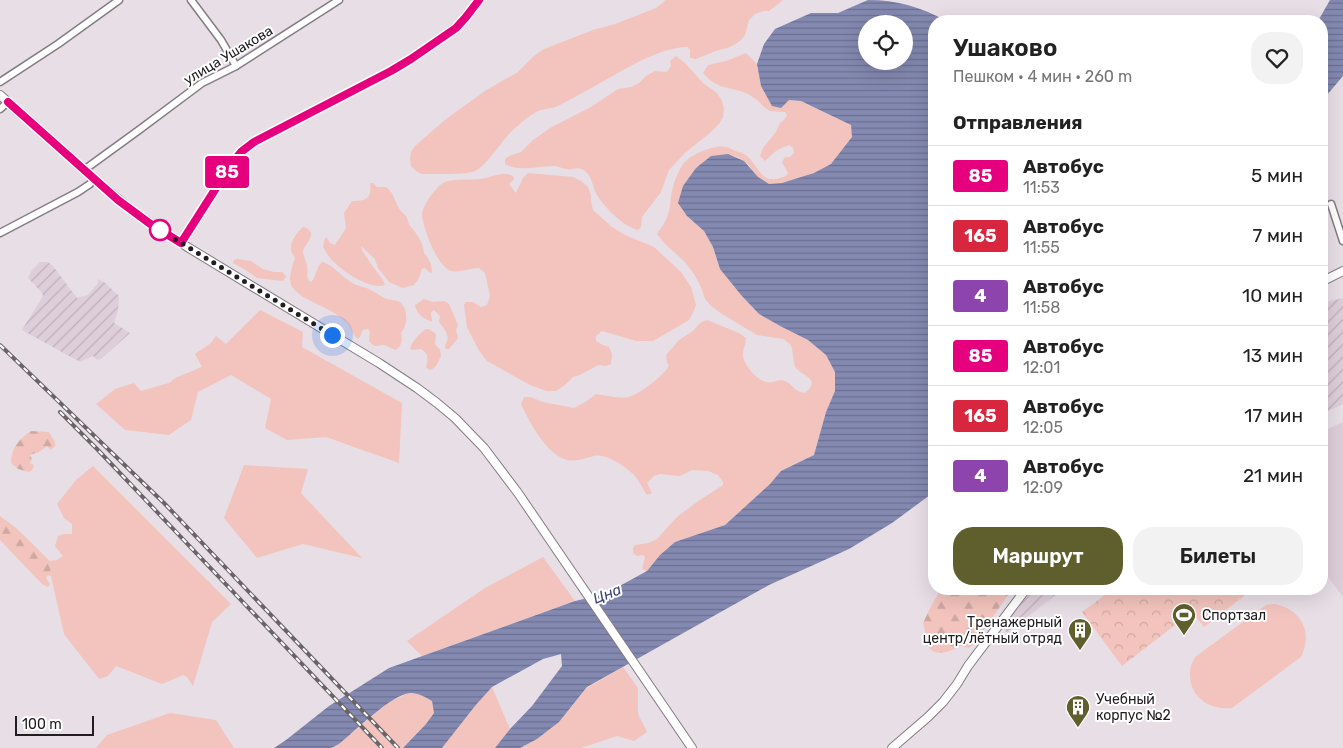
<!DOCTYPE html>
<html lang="ru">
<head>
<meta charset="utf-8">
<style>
	body { margin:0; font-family:Rubik,sans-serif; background:#f2f2f2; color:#222; height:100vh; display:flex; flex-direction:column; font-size:19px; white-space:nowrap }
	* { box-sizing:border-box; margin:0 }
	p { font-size:16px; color:#767676 }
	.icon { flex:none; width:28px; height:28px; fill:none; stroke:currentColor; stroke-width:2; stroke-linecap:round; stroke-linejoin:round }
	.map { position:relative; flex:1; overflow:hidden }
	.panel { position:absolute; left:928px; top:15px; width:400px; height:580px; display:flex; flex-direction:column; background:#fff; border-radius:20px; box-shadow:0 5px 20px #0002 }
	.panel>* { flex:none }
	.badge { padding:0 10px; border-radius:4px; font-size:18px; line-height:32px }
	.tools { position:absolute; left:858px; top:15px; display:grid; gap:10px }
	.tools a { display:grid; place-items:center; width:55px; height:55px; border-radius:50%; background:#fff; box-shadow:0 5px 20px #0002; font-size:25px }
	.scale { position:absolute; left:15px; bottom:12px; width:79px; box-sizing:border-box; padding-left:5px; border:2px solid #211d20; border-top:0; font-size:14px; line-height:18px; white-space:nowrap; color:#211d20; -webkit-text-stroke:4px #fff; paint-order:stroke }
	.you { position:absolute; width:25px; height:25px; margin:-12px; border:4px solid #fff; border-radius:50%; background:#1a73e8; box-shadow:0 0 0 8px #1a73e833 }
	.map>.badge { position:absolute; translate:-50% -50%; box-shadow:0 0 0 2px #fff }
	h2 { padding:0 25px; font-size:19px; line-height:45px }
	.round { display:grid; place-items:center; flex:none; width:52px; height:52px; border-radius:20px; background:#f2f2f2 }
	.overview { display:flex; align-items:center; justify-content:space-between; height:85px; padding:0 25px }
	h1 { font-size:24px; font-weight:600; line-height:38px }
	.cta { display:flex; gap:10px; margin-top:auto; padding:10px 25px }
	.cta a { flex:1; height:58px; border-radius:20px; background:#5e5f2c; color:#fff; font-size:20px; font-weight:600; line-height:58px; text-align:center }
	.cta a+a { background:#f2f2f2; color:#222 }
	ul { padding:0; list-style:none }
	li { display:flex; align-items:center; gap:15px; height:60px; padding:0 25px; border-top:1px solid #e0e0e0 }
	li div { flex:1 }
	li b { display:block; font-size:19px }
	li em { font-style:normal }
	li .badge { min-width:55px; font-weight:700; text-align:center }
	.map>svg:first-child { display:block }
</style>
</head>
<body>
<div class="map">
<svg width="1343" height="748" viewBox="0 0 1343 748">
	<defs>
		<pattern id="industrial-furrows" width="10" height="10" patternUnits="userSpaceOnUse" patternTransform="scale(1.25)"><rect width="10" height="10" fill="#deceda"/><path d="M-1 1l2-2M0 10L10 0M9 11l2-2" fill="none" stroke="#beb0bb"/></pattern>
		<pattern id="forest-firs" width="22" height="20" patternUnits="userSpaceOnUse" patternTransform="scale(1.25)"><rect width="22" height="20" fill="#f2c4bd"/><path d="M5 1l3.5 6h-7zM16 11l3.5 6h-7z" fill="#cfa8a2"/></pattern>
		<pattern id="park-crowns" width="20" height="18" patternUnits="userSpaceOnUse" patternTransform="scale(1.25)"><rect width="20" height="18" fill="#f2c4bd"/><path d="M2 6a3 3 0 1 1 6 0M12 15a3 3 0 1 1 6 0" fill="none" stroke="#cfa8a2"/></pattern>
		<pattern id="water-rules" width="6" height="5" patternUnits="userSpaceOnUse" patternTransform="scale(1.25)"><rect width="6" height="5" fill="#8489b1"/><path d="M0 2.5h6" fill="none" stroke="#6c6f90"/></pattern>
	</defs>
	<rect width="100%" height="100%" fill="#e8dee6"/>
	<!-- built -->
	<path fill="#deceda" d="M1343,422v175l-22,-29v-136z"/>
	<!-- industrial -->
	<g fill="url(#industrial-furrows)">
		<path d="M40,262h8l5,4 24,32 11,-3 10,-12v-4l6,3 15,14 -1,14 -4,13 16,10 -29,26 -4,1 -4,-4 -13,6 -58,-32 21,-34 -1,-3 -14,-15 4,-8z"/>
		<path d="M1343,298v106l-21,10 -1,-111z"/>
		<path d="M1036,589h27l-56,44 -4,-5 24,-32z"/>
	</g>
	<!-- green -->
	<g fill="#f2c4bd">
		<path d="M666,0h117l-14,11h-6l-8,3 -6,6 -4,15 -5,6 -10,6 -14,4 -20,8 -6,-1v-8l-2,-3c-35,0 -77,32 -108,47 -9,5 -18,11 -28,14 -5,1 -9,1 -14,3 -9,4 -17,12 -25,19 -11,10 -26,36 -38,41 -8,4 -43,3 -54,3l-5,-3 -5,-5 -1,-7 1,-7 4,-6 31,-27 39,-28 33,-19 16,-16 10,-7 49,-19 22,-6 41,-16z"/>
		<path d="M746,53l11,11 4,22 28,14 12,1 50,24 2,12c-7,8 -14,20 -22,27 -8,8 -51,22 -62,20 -13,-3 -16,-17 -25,-23 -10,-8 -22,-6 -33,-5l-24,60 17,15 9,16 7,22 21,26 18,19 23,13 26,13 18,15 9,17v19l-9,21 -12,43 -33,16 -11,13 -45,41 -50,17 -15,13 -13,16 -5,-2 3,-12 -2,-2 -6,1 -4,-3v-5l2,-3 14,-2 8,-4 20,-22 20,-15 26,-17v-3l-5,-7 -10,-4 -16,-1 -12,6 -20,-2 -6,2 -7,7 5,10 -5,2c-5,-7 -9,-17 -15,-22 -9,-8 -27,-20 -38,-17 -10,2 -17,6 -27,4 -21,-6 -37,-37 -46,-56l3,-7h6l13,5 31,6 13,-7 9,-7c7,1 25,5 32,3 11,-2 36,-22 41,-31l-2,-4 -1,-7 13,-15 14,-9 7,-8 7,-3 32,13 7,5c0,6 -4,12 -3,19 2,9 14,23 23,25 7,2 13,-4 19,-1 9,4 8,10 20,12l5,-5 2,-5c-2,-8 -13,-9 -17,-17 -2,-6 -2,-15 -4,-21l-8,-6 -26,-4 -35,-21 -11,-8 -6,-7 -4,-12 -7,-13 -9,-12 -21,-19 -7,-9c4,-6 9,-12 11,-20 3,-7 2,-15 4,-23 2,-9 7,-24 15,-31 7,-7 30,-16 39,-13 3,0 5,2 7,3 4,2 8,2 11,4 13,7 16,31 35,24 5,-1 6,-1 9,-5l-6,-11 3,-5h5l4,-4 -1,-5 -4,-3 -12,5 -12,11 -5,-5 3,-8 13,-16 4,-9 5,-4 2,-4 -2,-3 -15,-1 -6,-4 -7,-7 -9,-6 -8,-3 -20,-5 -9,-5 -8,-8 5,-8 18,-4z"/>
		<path d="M676,56l9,7 18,20 14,10 5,8 2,8 -1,8 -4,7 -8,8 -26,21 -16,17 -8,22 -19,25 -1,10 -3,3c-14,-3 -33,-22 -41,-35 -4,-7 -5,-19 -12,-24 -6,-5 -12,-1 -19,-2 -4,0 -7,-3 -11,-3 -17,-1 -35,7 -50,-2v-5l4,-3 12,-4 12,-12 17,-12 41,-21 27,-18 13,-2 8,-4 7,-7 9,-5 12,1 4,-6 -1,-5z"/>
		<path d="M528,173l45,4 8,4 7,6 3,8v6l2,9 19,17 13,8 29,12 27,25 10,15 5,18 -3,8 -4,7 -36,21h-17l-34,-10 -6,5v5l7,4 6,2 3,7 -1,10 -5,2 -8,-1 -18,10 -7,2 -8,8 -9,6h-10l-16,-6 -43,-24 -9,-12 -11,-22 -3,-22 2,-3h7l8,5 6,-2 3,-9 -5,-23 -6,-5c-8,0 -23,6 -30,2 -13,-7 -25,-40 -27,-54 -1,-9 15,-31 23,-34 8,-3 26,-2 35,-3 12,-1 22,-9 33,-3l1,3 -5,5 7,9 7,-15z"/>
		<path d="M370,183h3l4,4h9c9,7 8,14 14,23 2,3 3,2 5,5 3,3 3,8 5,11 7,8 13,16 14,27 5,6 8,11 8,20l-3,-1 -4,-4 -3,1 -4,11 -4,5 -11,3 -14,-6 -11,-14 -3,-9 -14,-13 1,4 9,14 12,16 2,5c-14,5 -40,-12 -50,-22 -5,-4 -9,-11 -12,-16l2,-9h2l3,5 5,2 11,-17 -2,-15 8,-12c7,0 17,0 18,-9 1,-3 0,-6 0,-9z"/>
		<path d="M303,227c19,6 -1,17 0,26 1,4 3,8 4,12 1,6 -1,11 2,16l2,1c6,-5 4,-14 11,-20 9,1 21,16 32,22 5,2 10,3 15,5 6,3 11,7 17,10 4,1 9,1 12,2 11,6 10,24 3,32 1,7 1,13 -5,17 -4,-1 -8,-4 -12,-5 -8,0 -8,4 -15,-4l1,-9 -2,-3 -5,1 -3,7 -2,2c-6,-4 -7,-13 -13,-18 -6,-5 -13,-10 -20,-13 -10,-6 -34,-13 -35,-28 0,-7 3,-16 5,-22 -1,-2 -4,-6 -4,-8 -1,-8 6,-18 12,-23z"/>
		<path d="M237,259l14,2 12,8 11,3h8l4,4 -3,5 -26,-3 -13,-9 -11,-6 1,-3z"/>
		<path d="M424,299l9,3 11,-1 5,3 9,21 -2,5 2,8 -9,11h-3l-1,-3c6,-10 1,-15 -6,-24l1,-6 -6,-6c-6,3 -1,7 -2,12 -9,-4 -15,-7 -17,-17z"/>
		<path d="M260,310l43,22 -1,15 100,56 -3,60 -73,-26 -39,3 -22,-12 6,-29 -40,-24 -33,17 -7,28 -22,15 -44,-5 -29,-26 19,-15 19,-6 7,8 28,-8 6,-5 27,-11 -7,-13 16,-11 5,-7 10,8z"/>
		<path d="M426,329h3l7,5 -1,10 5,6 1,6 -5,10 -5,4 -3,-1 -2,-2c2,-7 3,-14 -5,-18l-8,1 -3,-1c2,-8 10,-16 16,-20z"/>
		<path d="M244,465l64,4 -7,24 61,65 -59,-14 -46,14 -33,-40z"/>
		<path d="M93,466l138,138 -19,18 -19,64 -6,-9 -4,-2 -21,9 -46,-18 -8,10 -9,3 -35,-45 -13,-58 -1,-15 7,-1 6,-4 -8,-10 3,-10 6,-2h8v-10l-8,-6 -7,-14 19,-24z"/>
		<path d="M543,557l32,44 -153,55 -15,-15 78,-53z"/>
		<path d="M1275,604c27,6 38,28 26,53l-69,51c-21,2 -41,-9 -42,-32 -1,-7 2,-13 5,-19l71,-52z"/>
		<path d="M623,667l15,21v26l9,18 -13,9 -17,-5 -36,12h-61l17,-9 22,-17 28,-34z"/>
		<path d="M492,687l18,42 -15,19h-53l33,-42z"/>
		<path d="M409,693l13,2 10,6 2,12 -8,11 -23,24h-72l8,-4 50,-42z"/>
		<path d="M170,713l46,7 18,28h-138l11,-13z"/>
	</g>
	<!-- forest -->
	<g fill="url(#forest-firs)">
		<path d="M31,431l18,1 6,10v4l-4,4 -4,-4 -8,6 -9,3 2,4 -2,4 4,2 -2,5 -3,2 -11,-3 -7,-6c0,-15 8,-24 20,-32z"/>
		<path d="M0,516l15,11 35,34 1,15 -3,-1 -2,3 4,6 -2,3 -6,-3 -42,-44z"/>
		<path d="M941,589h71l-36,53 -7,6 -9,-2c-11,7 -31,13 -34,-6 -1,-6 -1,-11 -3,-17l8,-17z"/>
	</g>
	<!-- park -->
	<path fill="url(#park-crowns)" d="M1113,589h140l-49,38 -12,-15 -70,54 -40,-54z"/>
	<!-- water -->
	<g fill="url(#water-rules)" fill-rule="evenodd">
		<path d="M868,0c29,0 53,7 78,21h-12v471l-42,31 -43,26 -80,36 -182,102 -28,35 -22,17 -17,9h-25l15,-19 22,-23 30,-40 -1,-12 -18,5 -51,28 -17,19 -33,42h-39l23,-24 8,-11 -2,-12c-7,-4 -13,-8 -22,-8 -19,2 -55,38 -71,51l-8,4h-57l12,-8 43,-34 60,-38 186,-67 30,-7 42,-23 13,-16 15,-13 50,-17 45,-41 11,-13 33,-16 12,-43 9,-21v-19l-9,-17 -18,-15 -26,-13 -23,-13 -18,-19 -21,-26 -7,-22 -9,-16 -17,-15 -9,-13 5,-17 13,-18 15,-12 17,-2 16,7 14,16 11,7 13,-1 32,-10 17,-9 21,-27 -1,-12 -50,-24 -12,-1 -8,8 -9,-2 -11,-20 -4,-22 7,-20 11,-15 36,-16h27zM866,24h38v37h-38z"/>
		<path d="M1330,0h13v76l-22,26v-81h-3z"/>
	</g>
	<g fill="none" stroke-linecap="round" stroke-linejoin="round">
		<!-- minor casing -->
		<g stroke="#857c83" stroke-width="9">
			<g id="minor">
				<path d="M191,0l30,40 15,26"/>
				<path d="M0,82l58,-38 61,-44"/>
				<path d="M0,109l8,-7"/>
				<path d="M84,170l55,-40 63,-47 34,-17 103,-66"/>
				<path d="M1331,204l12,37"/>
				<path d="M0,233l78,-41 12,-8 4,-5"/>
				<path d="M181,243l51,-80 9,-11 13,-10 137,-71 20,-12 45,-32 10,-10 13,-17"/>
			</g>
		</g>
		<!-- tertiary casing -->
		<g stroke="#857c83" stroke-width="10">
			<g id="tertiary">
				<path d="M0,95l108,96 31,25 50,32 190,115 38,25 20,15 18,15 29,30 34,45 174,255"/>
				<path d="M1321,282l22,-11"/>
				<path d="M892,748l36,-31 15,-15 14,-18 11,-18 58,-77"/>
			</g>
		</g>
		<!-- minor -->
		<use href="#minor" stroke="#fff" stroke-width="6"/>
		<!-- tertiary -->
		<use href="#tertiary" stroke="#fff" stroke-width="8"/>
		<!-- rail casing -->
		<g stroke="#6a6469" stroke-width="4">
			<g id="rail">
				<path d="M0,345l164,158 234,245"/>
				<path d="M60,412l37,37 285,299"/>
			</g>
		</g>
		<!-- rail -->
		<use href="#rail" stroke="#fff" stroke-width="2" stroke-dasharray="5.5" stroke-linecap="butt"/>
	</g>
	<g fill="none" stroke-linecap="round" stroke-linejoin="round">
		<!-- line casing -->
		<g stroke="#fff" stroke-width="11">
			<path id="line" d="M8,102l110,98 31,23 32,20 51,-80 9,-11 13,-10 137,-71 20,-12 45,-31 10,-11 13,-17"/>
		</g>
		<!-- line -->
		<use href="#line" stroke="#e6007e" stroke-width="8"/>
		<!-- walk -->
		<path stroke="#211d20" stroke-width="5" stroke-dasharray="0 9" d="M160,230l172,105"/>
	</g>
	<!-- icons -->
	<defs>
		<g id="stadium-pin" transform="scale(1.25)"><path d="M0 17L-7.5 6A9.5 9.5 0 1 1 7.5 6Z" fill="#5e5f2c" stroke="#fff"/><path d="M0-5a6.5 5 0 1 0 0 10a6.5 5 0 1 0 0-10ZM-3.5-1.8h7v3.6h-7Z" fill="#fff"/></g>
		<g id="building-pin" transform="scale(1.25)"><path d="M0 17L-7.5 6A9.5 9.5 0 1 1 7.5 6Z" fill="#5e5f2c" stroke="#fff"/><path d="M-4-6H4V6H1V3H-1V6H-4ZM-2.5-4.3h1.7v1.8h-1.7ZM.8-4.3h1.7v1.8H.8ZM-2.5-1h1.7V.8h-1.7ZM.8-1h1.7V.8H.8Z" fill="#fff"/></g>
	</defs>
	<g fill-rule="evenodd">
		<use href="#stadium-pin" x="1184" y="615"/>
		<use href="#building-pin" x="1080" y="630"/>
		<use href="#building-pin" x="1078" y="707"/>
	</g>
	<!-- markers -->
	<circle fill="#fff" stroke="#e6007e" stroke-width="2.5" cx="160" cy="230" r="10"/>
	<g text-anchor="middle" stroke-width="4" stroke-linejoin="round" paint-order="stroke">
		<!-- street labels -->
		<g font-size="14" fill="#211d20" stroke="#fff">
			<text transform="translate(228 55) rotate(-31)" y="5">улица Ушакова</text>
		</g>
		<!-- poi labels -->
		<g font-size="14" fill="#211d20" stroke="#fff" text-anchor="start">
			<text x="1202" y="620">Спортзал</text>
			<text x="1062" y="627" text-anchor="end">Тренажерный<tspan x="1062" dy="16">центр/лётный отряд</tspan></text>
			<text x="1096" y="704">Учебный<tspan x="1096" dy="16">корпус №2</tspan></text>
		</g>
		<!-- water labels -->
		<g font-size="15" font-style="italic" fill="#41447b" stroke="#fff">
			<text transform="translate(607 594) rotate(-22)" y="5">Цна</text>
		</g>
	</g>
</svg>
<div class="tools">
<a><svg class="icon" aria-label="locate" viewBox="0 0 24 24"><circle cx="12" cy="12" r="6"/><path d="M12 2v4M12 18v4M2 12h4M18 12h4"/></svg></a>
</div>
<div class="scale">100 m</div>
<div class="you" style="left:332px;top:335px"></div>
<b class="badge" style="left:227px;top:172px;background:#e6007e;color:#fff">85</b>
<section class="panel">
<div class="overview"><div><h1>Ушаково</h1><p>Пешком · 4 мин · 260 m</p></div><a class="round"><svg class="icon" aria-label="heart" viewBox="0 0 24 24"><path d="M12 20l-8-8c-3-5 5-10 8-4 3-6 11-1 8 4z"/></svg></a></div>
<h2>Отправления</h2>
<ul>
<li><span class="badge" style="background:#e6007e;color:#fff">85</span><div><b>Автобус</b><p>11:53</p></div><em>5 мин</em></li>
<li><span class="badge" style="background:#d7263d;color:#fff">165</span><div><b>Автобус</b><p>11:55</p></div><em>7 мин</em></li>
<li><span class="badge" style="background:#8e44ad;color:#fff">4</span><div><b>Автобус</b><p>11:58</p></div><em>10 мин</em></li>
<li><span class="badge" style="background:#e6007e;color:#fff">85</span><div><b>Автобус</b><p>12:01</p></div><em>13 мин</em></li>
<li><span class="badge" style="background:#d7263d;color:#fff">165</span><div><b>Автобус</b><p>12:05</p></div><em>17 мин</em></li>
<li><span class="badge" style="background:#8e44ad;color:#fff">4</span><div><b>Автобус</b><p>12:09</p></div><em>21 мин</em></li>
</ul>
<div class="cta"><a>Маршрут</a><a>Билеты</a></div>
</section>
</div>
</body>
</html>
